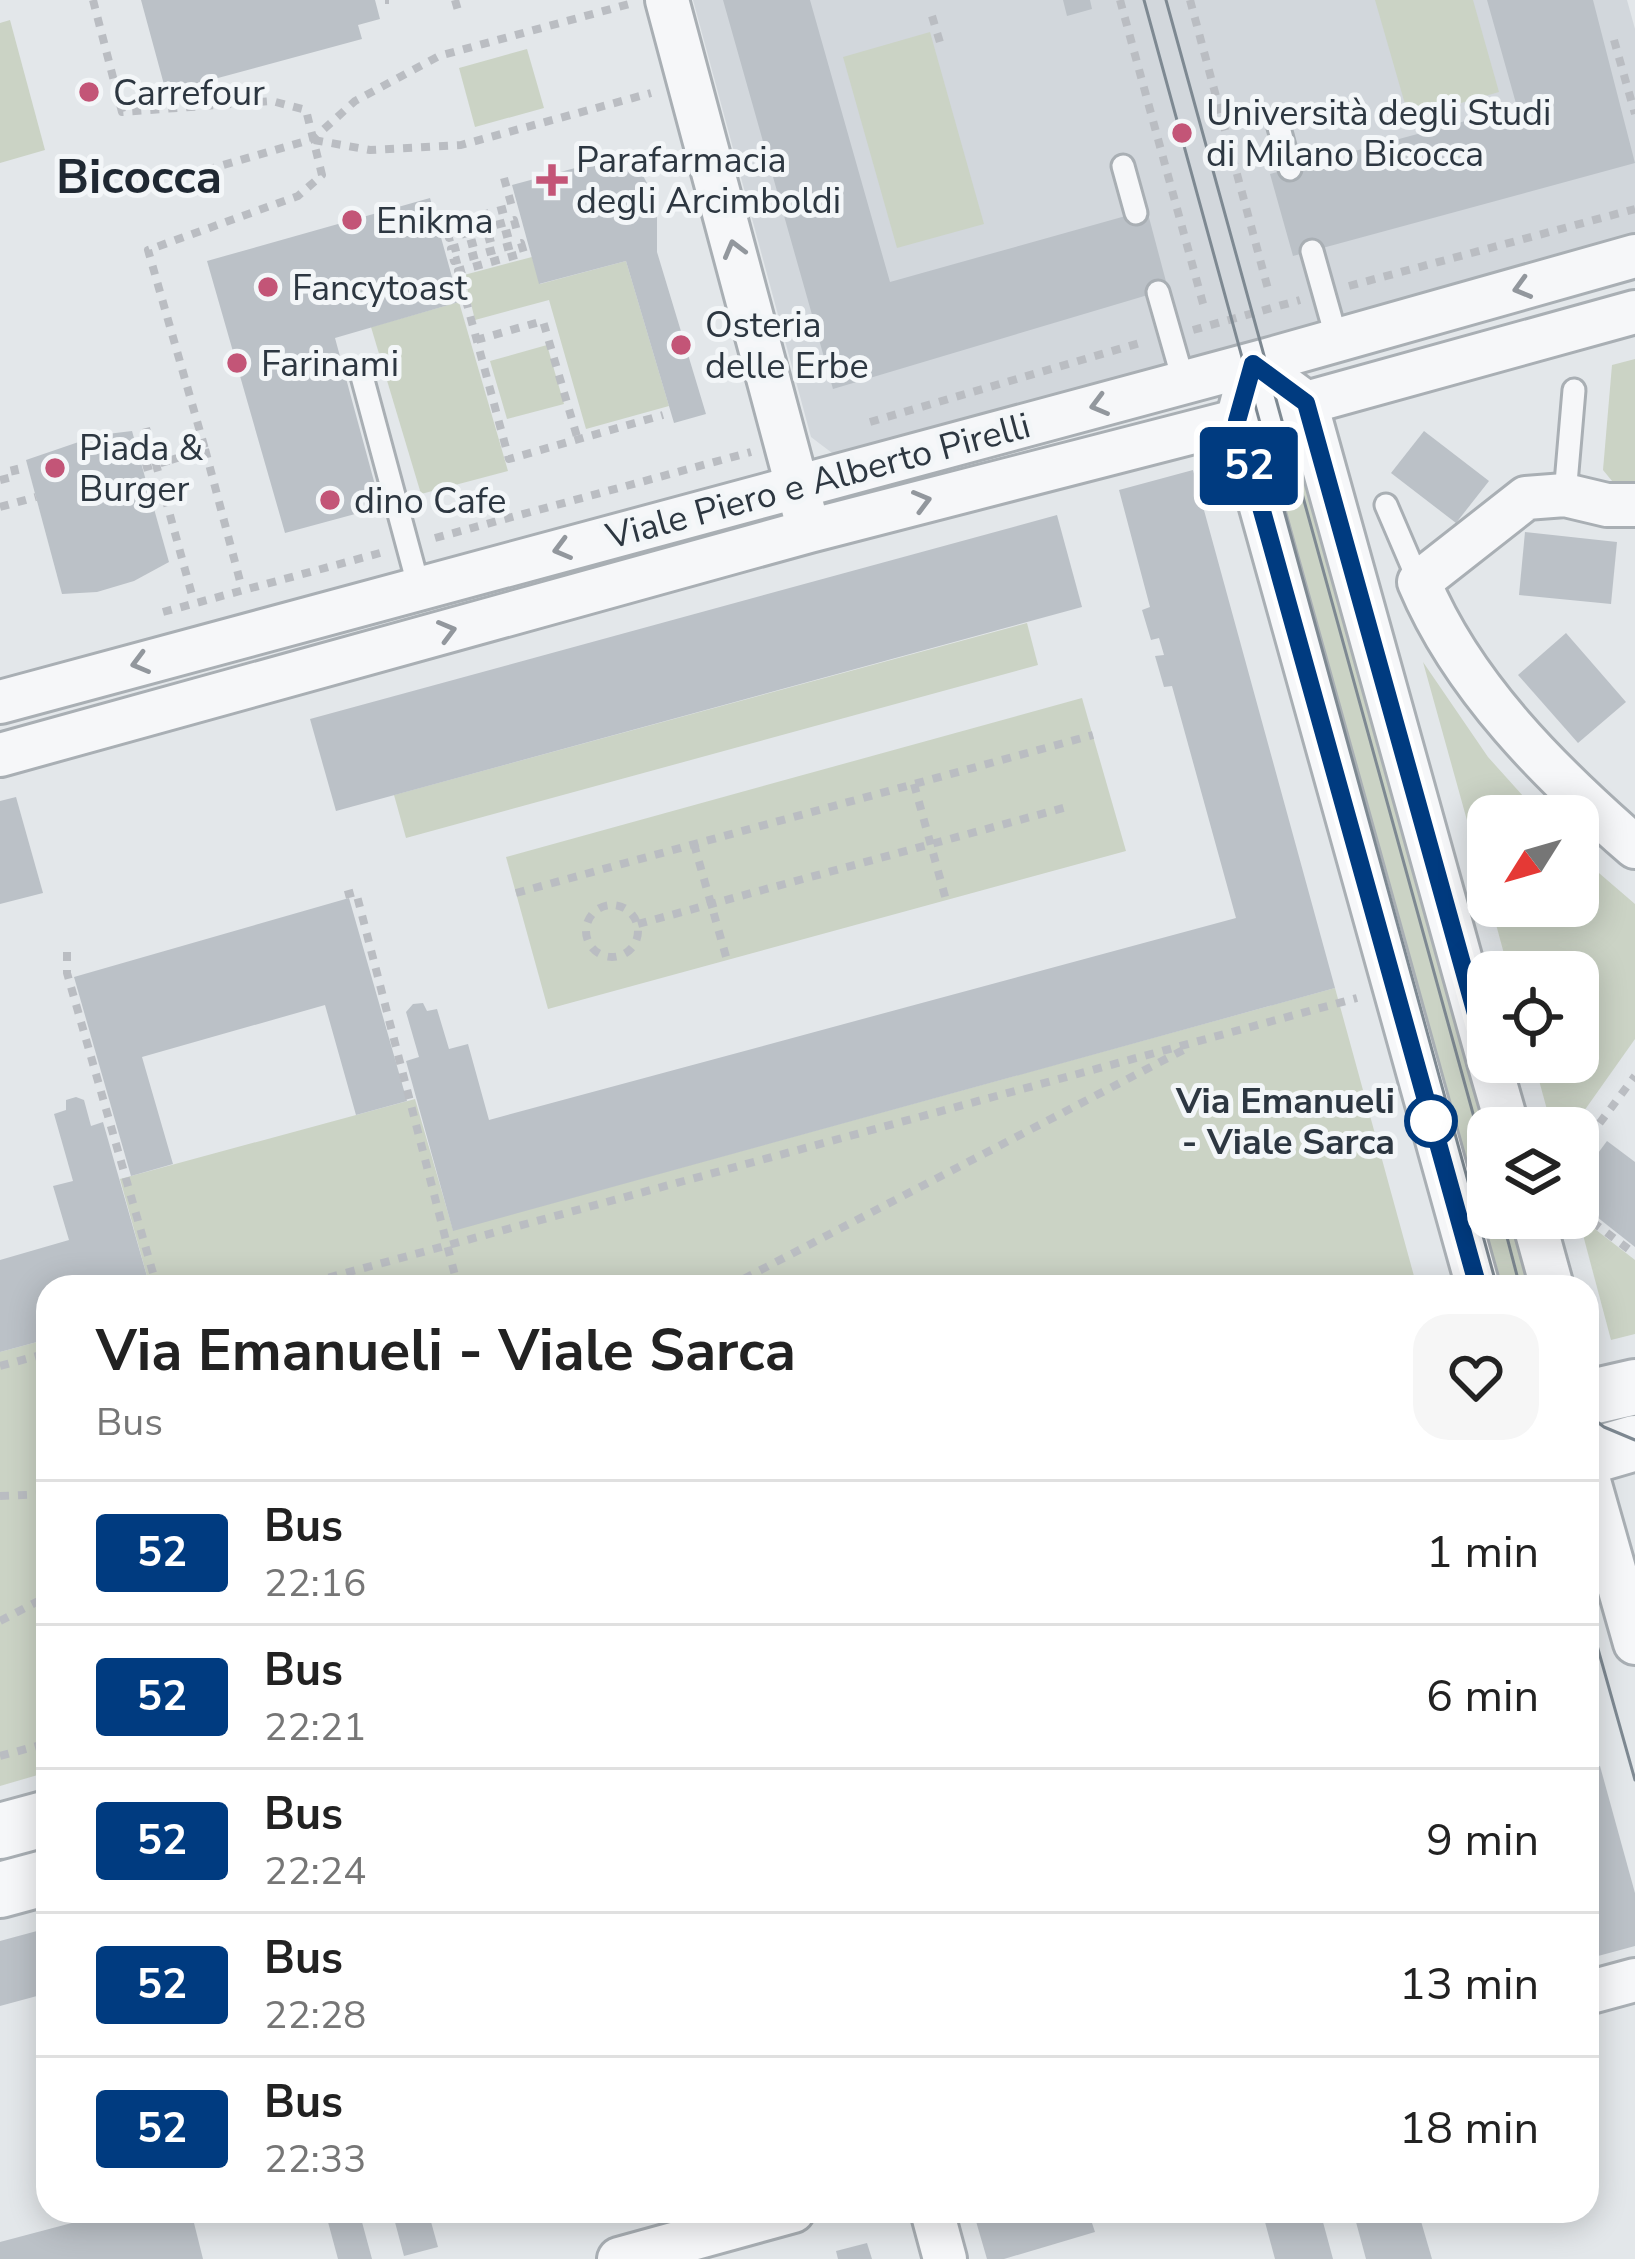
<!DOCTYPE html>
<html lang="it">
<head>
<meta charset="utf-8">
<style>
	body { margin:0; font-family:"Nunito Sans",sans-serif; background:#f6f6f6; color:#222; height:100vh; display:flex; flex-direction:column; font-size:45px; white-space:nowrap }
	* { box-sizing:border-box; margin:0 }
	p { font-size:39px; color:#767676 }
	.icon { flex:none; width:66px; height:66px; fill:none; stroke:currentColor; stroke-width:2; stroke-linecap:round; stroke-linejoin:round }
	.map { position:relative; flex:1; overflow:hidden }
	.sheet { position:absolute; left:36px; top:1275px; width:1563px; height:948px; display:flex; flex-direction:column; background:#fff; border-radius:36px; box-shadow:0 6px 30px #0003 }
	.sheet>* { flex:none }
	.badge { padding:0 24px; border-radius:9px; font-size:42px; line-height:78px }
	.needle { width:78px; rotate:233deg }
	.controls { position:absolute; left:1467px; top:795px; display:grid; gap:24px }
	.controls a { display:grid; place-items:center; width:132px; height:132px; border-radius:24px; background:#fff; box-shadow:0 6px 30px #0003; font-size:60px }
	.map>.badge { position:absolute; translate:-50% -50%; box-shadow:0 0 0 6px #fff }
	.round { display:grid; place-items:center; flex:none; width:126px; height:126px; border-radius:36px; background:#f6f6f6 }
	.summary { display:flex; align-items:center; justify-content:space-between; height:204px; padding:0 60px }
	h1 { font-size:57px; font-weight:700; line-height:90px }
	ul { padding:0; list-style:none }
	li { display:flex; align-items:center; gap:36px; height:144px; padding:0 60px; border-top:3px solid #e0e0e0 }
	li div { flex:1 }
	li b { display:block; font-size:45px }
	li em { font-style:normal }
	li .badge { min-width:132px; font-weight:700; text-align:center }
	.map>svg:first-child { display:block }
</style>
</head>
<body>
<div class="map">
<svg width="1635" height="2259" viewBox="0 0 1635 2259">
	<rect width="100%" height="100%" fill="#e3e7ea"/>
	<!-- built -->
	<path fill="#d2d7dc" d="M693,0h934l8,29v208l-409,116 -390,103 -25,-19z"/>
	<!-- green -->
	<g fill="#cbd3c5">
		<path d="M1375,0h98l26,92 -90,26z"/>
		<path d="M10,20l35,130 -45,13v-140z"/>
		<path d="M930,32l54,192 -87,24 -54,-191z"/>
		<path d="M527,49l17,59 -69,19 -16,-59z"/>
		<path d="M532,257l8,27 86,-23 43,145 -83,23 -37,-129 -74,20 -11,-45z"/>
		<path d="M459,302l49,169 -87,23 -50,-167z"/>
		<path d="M547,345l17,59 -57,15 -17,-58z"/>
		<path d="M1635,359v128h-18l-14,-17 9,-105z"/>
		<path d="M1304,455l184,673v90h25l19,69h-46l-226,-819z"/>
		<path d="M1027,623l11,42 -632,173 -12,-43z"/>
		<path d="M1423,662l65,95 53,59h-53v80z"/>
		<path d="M1082,698l44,153 -578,158 -42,-152z"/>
		<path d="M1578,855l57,49v135l-63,89h-20l-18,-66h44v-90h-69l-18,-66h87z"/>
		<path d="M1335,988l82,299h-1267l-30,-108 295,-80 38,131z"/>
		<path d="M1578,1216l57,44v74l-24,6z"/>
		<path d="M48,1339v433l-48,14v-434z"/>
	</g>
	<!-- building -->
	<g fill="#bbc1c7">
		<path d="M141,0h234l5,19 -22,6 4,14 -196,53z"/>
		<path d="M723,0h87l80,282 257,-72 21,79 -335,100z"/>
		<path d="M1063,0h27l2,9 -25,7z"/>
		<path d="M1487,0h106l42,163 -342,93 -23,-82 247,-67z"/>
		<path d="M631,153l17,32 9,33v34l49,162 -32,9 -48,-162 -87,23 -27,-99z"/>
		<path d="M430,198l29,104 -124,36 46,169 -96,26 -78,-272z"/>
		<path d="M132,431l37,131 -35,19 -37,11 -35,2 -36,-134 73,-25z"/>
		<path d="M1424,431l65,50 -33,42 -65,-50z"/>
		<path d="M1193,470l142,518 -882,243 -47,-170 13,-4 -13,-45 7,-8 10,-1 4,8 10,-2 12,40 19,-5 21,76 747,-202 -64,-232 -8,1 -9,-31 9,-1 -5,-17 -8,2 -9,-30 8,-3 -31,-117z"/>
		<path d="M1057,515l25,92 -746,204 -26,-92z"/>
		<path d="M1525,532l92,10 -6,62 -92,-9z"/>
		<path d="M1566,633l60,69 -48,41 -60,-68z"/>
		<path d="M16,797l27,96 -43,11v-103z"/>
		<path d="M349,898l58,203 -51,14 -31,-110 -183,52 31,107 -42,12 -57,-199z"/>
		<path d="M76,1097l8,3 7,26 12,-4 47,165h-102v52l-48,13v-92l69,-20 -16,-54 20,-5 -19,-67 12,-4v-10z"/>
		<path d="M1607,1141l28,21v85l-57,-45v-22z"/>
		<path d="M1600,1766l35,127v53l-48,13v-190z"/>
		<path d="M48,1928v65l-48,13v-65z"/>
		<path d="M117,2211h74l12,48h-203v-17z"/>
		<path d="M325,2211h34l13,48h-34z"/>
		<path d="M392,2211h36l10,36 -34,9z"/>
		<path d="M973,2211h115l7,21 -91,27h-17z"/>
		<path d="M1262,2211h58l13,48h-58z"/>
		<path d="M1353,2211h65l14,48h-66z"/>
		<path d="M867,2243l5,16h-34l-2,-8z"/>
	</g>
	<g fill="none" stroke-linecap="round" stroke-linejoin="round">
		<!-- service casing -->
		<g stroke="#a9afb4" stroke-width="27">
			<g id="service">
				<path d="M1277,120l13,49"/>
				<path d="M1123,166l13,47"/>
				<path d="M1312,251l25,89"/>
				<path d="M1158,292l26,91"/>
				<path d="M360,369l59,219"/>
				<path d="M1565,495l9,-105"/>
				<path d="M1386,505l33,77"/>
			</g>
		</g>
		<!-- minor casing -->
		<g stroke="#a9afb4" stroke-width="48">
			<g id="minor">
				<path d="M667,0l137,512"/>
				<path d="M1283,386l23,17 182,655"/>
				<path d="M1244,394l-7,27 241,866"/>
				<path d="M1635,505h-28l-42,-10 -39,3 -107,84c44,105 131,191 216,265"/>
				<path d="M0,702l1267,-342 368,-104"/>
				<path d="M0,755l809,-224 497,-128 329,-91"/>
				<path d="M1489,1062l19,66"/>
				<path d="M1533,1218l19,69"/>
				<path d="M1587,1474l48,169"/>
				<path d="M1587,1993l48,-13"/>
				<path d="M932,2211l13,48"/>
				<path d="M619,2259l174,-48"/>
			</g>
		</g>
		<!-- tertiary casing -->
		<g stroke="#a9afb4" stroke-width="60">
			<g id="tertiary">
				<path d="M1587,1398l48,-11"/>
				<path d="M1587,1457l48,-14"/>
				<path d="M0,1831l48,-13"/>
				<path d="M0,1890l48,-13"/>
			</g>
		</g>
		<!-- path -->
		<g stroke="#babdc2" stroke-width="8" stroke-dasharray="9 9" stroke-linecap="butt">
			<path d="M93,0l29,112 150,-11 34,9 16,65 -24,21 -150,54 57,199"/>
			<path d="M385,0h4"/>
			<path d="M455,0l4,14"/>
			<path d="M1120,0l85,311"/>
			<path d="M1190,0l78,289"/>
			<path d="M932,16l10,33"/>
			<path d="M1614,40l21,74"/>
			<path d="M314,140l56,10 91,-5 190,-52"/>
			<path d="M189,175l124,-36 42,-38 84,-45 190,-52"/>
			<path d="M504,178l8,29 -67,18 4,13 65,-18 3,11 -66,18 3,12 67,-18 3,10 -66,18 51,188 154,-44"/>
			<path d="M1349,286l286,-77"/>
			<path d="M1193,330l107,-30"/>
			<path d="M476,340l67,-19 35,119"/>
			<path d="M870,422l273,-80"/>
			<path d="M146,428l46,167"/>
			<path d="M171,460l34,-11 35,132"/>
			<path d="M0,480l16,-4 -3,-13"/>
			<path d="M0,507l36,-10"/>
			<path d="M435,538l316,-86"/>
			<path d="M163,612l217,-59"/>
			<path d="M914,784l32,116"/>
			<path d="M694,844l33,116"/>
			<path d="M516,893l577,-158"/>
			<path d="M345,895l11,-3 102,395"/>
			<circle cx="612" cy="931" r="26"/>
			<path d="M638,924l429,-117"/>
			<path d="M67,952v21l90,314"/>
			<path d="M1578,1152l57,-76"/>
			<path d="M1578,1211l57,43"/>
			<path d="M294,1287l1063,-289"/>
			<path d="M728,1287l461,-240"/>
			<path d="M0,1366l48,-13"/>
			<path d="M0,1496l48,-2"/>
			<path d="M0,1621l48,-25"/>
			<path d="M0,1756l48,-13"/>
		</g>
		<!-- service -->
		<use href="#service" stroke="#f6f7f9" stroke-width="21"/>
		<!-- minor -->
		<use href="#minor" stroke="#f6f7f9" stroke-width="42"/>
		<!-- tertiary -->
		<use href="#tertiary" stroke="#f6f7f9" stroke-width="54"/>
		<!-- tram -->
		<g stroke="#7e8992" stroke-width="3">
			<path d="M1144,0l353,1287"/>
			<path d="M1166,0l322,1168"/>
			<path d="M1502,1218l18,69"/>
			<path d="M1587,1414l17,13 31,13"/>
			<path d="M1587,1610l48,170"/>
		</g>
		<!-- path-bridge -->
		<path stroke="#babdc2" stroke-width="8" stroke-dasharray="9 9" stroke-linecap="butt" d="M143,468l28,-8"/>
	</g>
	<!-- one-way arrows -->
	<defs><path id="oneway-chevron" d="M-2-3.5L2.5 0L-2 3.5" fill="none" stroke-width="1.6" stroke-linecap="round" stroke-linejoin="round" transform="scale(3)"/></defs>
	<g stroke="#92979d">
		<use href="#oneway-chevron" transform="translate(734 249) rotate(-105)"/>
		<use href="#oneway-chevron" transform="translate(1522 288) rotate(164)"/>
		<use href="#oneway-chevron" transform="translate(1099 405) rotate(165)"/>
		<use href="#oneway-chevron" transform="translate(922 501) rotate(-15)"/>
		<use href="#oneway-chevron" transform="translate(562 549) rotate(165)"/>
		<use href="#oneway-chevron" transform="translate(447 631) rotate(-15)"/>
		<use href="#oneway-chevron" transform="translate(140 663) rotate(165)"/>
	</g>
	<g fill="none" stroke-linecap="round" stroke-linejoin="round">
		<!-- line casing -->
		<g stroke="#fff" stroke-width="27">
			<path id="line" d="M1478,1287l-241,-866 16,-57 53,39 182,654"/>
		</g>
		<!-- line -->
		<use href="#line" stroke="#003b80" stroke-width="18"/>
	</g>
	<!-- markers -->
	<g fill="#c35577" stroke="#f3f6f8" stroke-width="4.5">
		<circle cx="89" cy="92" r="12"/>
		<circle cx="1182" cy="133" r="12"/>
		<path d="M546 162h12v12h12v12h-12v12h-12v-12h-12v-12h12z"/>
		<circle cx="352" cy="220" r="12"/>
		<circle cx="268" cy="287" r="12"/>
		<circle cx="681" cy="345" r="12"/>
		<circle cx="237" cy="363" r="12"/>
		<circle cx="55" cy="468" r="12"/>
		<circle cx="330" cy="500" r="12"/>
	</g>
	<circle fill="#fff" stroke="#003b80" stroke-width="6" cx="1431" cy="1121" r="24"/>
	<g text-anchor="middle" stroke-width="10" stroke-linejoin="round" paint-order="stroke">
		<!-- poi labels -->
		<g font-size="36" fill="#2d3741" stroke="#f3f6f8" text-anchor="start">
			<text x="113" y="105">Carrefour</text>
			<text x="1206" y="125">Università degli Studi<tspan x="1206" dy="41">di Milano Bicocca</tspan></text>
			<text x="576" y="172">Parafarmacia<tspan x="576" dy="41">degli Arcimboldi</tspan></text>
			<text x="376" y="233">Enikma</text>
			<text x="292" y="300">Fancytoast</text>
			<text x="705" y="337">Osteria<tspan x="705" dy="41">delle Erbe</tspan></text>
			<text x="261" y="376">Farinami</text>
			<text x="79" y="460">Piada &amp;<tspan x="79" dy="41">Burger</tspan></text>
			<text x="354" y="513">dino Cafe</text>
		</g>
		<!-- street labels -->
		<g font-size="36" fill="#2d3741" stroke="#f3f6f8">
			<text transform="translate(818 480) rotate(-15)" y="13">Viale Piero e Alberto Pirelli</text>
		</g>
		<!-- stop labels -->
		<g font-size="36" font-weight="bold" fill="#2d3741" stroke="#f3f6f8" text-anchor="end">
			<text x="1395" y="1113">Via Emanueli<tspan x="1395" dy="41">- Viale Sarca</tspan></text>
		</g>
		<!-- district labels -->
		<g font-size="48" font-weight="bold" fill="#1f2832" stroke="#f3f6f8">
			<text x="139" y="193">Bicocca</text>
		</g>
	</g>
</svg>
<div class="controls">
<a><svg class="needle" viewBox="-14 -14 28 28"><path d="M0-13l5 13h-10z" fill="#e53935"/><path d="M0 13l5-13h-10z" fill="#767676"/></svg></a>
<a><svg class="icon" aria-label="locate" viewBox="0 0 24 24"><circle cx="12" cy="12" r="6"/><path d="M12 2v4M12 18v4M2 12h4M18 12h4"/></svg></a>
<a><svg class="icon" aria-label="layers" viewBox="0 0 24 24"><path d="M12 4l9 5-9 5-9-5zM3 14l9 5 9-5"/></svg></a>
</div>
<b class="badge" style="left:1249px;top:466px;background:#003b80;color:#fff">52</b>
<section class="sheet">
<div class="summary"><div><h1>Via Emanueli - Viale Sarca</h1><p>Bus</p></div><a class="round"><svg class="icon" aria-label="heart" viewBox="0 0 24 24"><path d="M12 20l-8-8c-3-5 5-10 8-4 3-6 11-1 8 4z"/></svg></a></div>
<ul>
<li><span class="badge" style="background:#003b80;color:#fff">52</span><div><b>Bus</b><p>22:16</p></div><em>1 min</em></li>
<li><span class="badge" style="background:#003b80;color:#fff">52</span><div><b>Bus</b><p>22:21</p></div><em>6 min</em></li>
<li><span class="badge" style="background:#003b80;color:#fff">52</span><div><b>Bus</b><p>22:24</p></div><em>9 min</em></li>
<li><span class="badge" style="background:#003b80;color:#fff">52</span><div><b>Bus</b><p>22:28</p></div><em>13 min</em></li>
<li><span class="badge" style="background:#003b80;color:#fff">52</span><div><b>Bus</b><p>22:33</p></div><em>18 min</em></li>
</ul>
</section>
</div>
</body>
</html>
